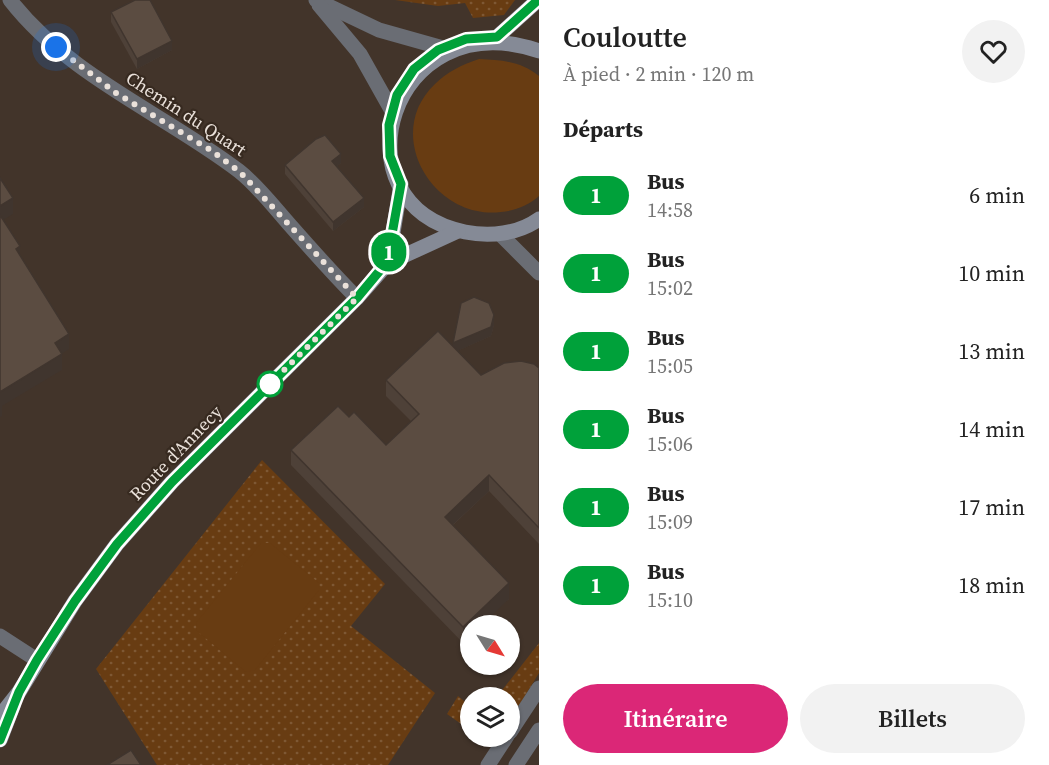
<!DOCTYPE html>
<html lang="fr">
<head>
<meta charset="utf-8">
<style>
	body { margin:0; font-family:"Source Serif 4",serif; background:#f2f2f2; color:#222; height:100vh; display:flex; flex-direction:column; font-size:22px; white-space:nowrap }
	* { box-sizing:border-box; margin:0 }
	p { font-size:20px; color:#767676 }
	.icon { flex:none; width:33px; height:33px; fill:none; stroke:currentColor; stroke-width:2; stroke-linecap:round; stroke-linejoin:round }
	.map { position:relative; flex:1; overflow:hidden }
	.panel { display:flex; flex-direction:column; background:#fff; width:510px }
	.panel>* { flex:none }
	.badge { padding:0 12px; border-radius:20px; font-size:21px; line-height:39px }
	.needle { width:39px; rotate:127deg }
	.buttons { position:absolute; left:460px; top:615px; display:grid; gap:12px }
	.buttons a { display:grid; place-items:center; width:60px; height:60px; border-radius:50%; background:#fff; box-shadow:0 2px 4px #0004; font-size:30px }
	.you { position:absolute; width:30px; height:30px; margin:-15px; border:4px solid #fff; border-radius:50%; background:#1a73e8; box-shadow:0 0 0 9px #1a73e833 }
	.map>.badge { position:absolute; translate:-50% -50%; box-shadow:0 0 0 3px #fff }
	h2 { padding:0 24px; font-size:22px; line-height:54px }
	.round { display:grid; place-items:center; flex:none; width:63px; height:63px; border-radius:32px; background:#f2f2f2 }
	.head { display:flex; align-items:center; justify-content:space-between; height:102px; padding:0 24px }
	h1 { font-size:28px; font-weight:600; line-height:45px }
	.cta { display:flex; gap:12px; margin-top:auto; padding:12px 24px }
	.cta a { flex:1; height:69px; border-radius:36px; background:#db2777; color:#fff; font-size:24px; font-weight:600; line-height:69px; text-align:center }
	.cta a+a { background:#f2f2f2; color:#222 }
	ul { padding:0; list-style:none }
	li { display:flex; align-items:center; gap:18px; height:78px; padding:0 24px }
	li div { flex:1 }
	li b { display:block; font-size:22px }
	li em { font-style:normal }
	li .badge { min-width:66px; font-weight:700; text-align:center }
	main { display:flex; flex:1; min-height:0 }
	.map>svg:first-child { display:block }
</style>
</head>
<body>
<main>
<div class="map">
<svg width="539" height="765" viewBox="0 0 539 765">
	<defs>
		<pattern id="grass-dots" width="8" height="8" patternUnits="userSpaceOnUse" patternTransform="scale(1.5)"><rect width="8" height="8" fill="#683c12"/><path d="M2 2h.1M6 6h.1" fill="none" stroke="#7e5834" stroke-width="1.8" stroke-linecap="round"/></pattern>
	</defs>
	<rect width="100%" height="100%" fill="#42342a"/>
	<!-- grass -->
	<g fill="url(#grass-dots)">
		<path d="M395,0h120l-11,15 -31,3 -8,-15 -27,3z"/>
		<path d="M262,460l123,124 -34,42 84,67 -47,72h-231l-61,-96z"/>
		<path d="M539,643v30l-29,47v-22h-14z"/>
		<path d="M458,696l13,11v24l-24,-17z"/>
	</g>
	<!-- garden -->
	<g fill="#683c12">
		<path d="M479,59c22,1 42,2 60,17v120c-10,9 -24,15 -38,16 -68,8 -119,-78 -66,-128 13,-13 27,-19 44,-25z"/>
		<path d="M261,543h9l49,40v7l-64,80 -9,2 -49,-41 -1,-8z"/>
	</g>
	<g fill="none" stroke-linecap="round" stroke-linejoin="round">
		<!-- minor -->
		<g stroke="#6a6d74" stroke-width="15">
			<path d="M10,0c60,77 153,113 229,171 19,15 34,35 50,53 22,25 44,50 68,74"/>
			<path d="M316,0l63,30 64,18"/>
			<path d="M319,5l41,49 32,57"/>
			<path d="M500,234l39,39"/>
			<path d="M0,636l37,24"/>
			<path d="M510,732l29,-44"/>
			<path d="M488,765l19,-29"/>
			<path d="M516,765l23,-35"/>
		</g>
		<!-- secondary -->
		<g stroke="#858a96" stroke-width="15">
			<path d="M497,37l41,-37"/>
			<path d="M539,51c-150,-51 -208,154 -74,181 25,5 53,2 74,-13"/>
			<path d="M388,263l13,-79"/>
			<path d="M0,716l19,-24 56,-91 42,-57 55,-62 185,-184 31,-35 70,-32"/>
			<path d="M0,740l13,-34"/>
		</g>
	</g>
	<!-- wall -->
	<g fill="#4e4138">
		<path d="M111,12l61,38 -35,19 -26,-47z"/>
		<path d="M341,163l-4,3 27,41 -31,24 -48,-57v-9z"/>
		<path d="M494,325l-3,11 -34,15 24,24 58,-7v176l-50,-53 -36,34 56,74 -38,27v9l-8,8 -172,-178v-15l58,-33 37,28 25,-24 -25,-25v-16z"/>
	</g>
	<!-- shaded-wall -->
	<g fill="#40352e">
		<path d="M172,41v9l-35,19v-10z"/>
		<path d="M341,154v9l-9,7v-9z"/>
		<path d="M13,198v16l-13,8v-16z"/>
		<path d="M364,198v9l-31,24v-9z"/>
		<path d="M20,246v16l-4,-13z"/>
		<path d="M494,315v10l-3,11 -38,17v-10z"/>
		<path d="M69,334v15l-12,8 5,-3v16l-60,36v10l-2,1v-25l55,-49z"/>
		<path d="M489,475v16l-44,41v-15z"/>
		<path d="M509,583v16l-28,27h-10v9l-8,8v-16z"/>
	</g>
	<!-- building -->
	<g fill="#5b4c41" stroke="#40352e" stroke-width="1.5">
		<path d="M135,0h15l22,41 -35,18 -26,-47z"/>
		<path d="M325,135l16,19 -9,7 32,37 -31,24 -48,-57 31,-26z"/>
		<path d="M0,178l13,20 -13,8z"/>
		<path d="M0,215l20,31 -4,3 53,85 -14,9 7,11 -62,38z"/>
		<path d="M474,297l15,6 5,12 -3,12 -38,16 8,-40z"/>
		<path d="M438,331l43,44 23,-12 17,-2 13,3 5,4v160l-50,-53 -44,42 64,66 -46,44 -172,-177 47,-44 11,11 5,-5 32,33 33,-31 -33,-34z"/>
		<path d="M131,750l10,15h-34z"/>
	</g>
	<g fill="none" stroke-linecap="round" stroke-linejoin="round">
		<!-- line casing -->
		<g stroke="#fff" stroke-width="14">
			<path id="line" d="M0,740l19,-48 18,-32 38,-59 42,-57 55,-62 185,-184 30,-36 14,-78 -11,-28 -1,-31 8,-30 17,-26 24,-19 28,-11 31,-2 41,-37"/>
		</g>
		<!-- line -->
		<use href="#line" stroke="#00a13a" stroke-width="9"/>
		<!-- walk -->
		<path stroke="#eae1da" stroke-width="6" stroke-dasharray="0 10.8" d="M56,47l60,46 96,58 28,21 117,126 -87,86"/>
	</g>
	<!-- markers -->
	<circle fill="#fff" stroke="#00a13a" stroke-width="3" cx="270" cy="384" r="12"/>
	<g text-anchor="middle" stroke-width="4.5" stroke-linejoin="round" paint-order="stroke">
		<!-- street labels -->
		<g font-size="18" fill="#eae1da" stroke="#372a20">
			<text transform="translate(186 114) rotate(33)" y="6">Chemin du Quart</text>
			<text transform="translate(176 453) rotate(-46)" y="6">Route d'Annecy</text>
		</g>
	</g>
</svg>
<div class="buttons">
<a><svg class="needle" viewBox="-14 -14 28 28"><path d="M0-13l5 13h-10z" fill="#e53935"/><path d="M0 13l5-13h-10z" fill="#767676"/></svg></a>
<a><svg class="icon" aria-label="layers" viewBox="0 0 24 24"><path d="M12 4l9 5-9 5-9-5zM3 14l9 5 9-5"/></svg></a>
</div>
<div class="you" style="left:56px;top:47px"></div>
<b class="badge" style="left:389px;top:252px;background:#00a13a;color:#fff">1</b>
</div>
<section class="panel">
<div class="head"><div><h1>Couloutte</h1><p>À pied · 2 min · 120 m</p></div><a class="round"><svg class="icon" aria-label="heart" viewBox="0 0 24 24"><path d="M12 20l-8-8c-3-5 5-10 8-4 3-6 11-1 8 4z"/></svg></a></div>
<h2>Départs</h2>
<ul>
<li><span class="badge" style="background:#00a13a;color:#fff">1</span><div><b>Bus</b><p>14:58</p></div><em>6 min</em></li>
<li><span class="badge" style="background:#00a13a;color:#fff">1</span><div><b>Bus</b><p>15:02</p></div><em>10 min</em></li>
<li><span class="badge" style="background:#00a13a;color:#fff">1</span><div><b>Bus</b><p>15:05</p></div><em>13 min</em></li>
<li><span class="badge" style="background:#00a13a;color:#fff">1</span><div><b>Bus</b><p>15:06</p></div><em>14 min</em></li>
<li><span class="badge" style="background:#00a13a;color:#fff">1</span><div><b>Bus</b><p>15:09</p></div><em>17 min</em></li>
<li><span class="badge" style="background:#00a13a;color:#fff">1</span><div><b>Bus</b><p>15:10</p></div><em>18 min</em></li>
</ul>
<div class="cta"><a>Itinéraire</a><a>Billets</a></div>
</section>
</main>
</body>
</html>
